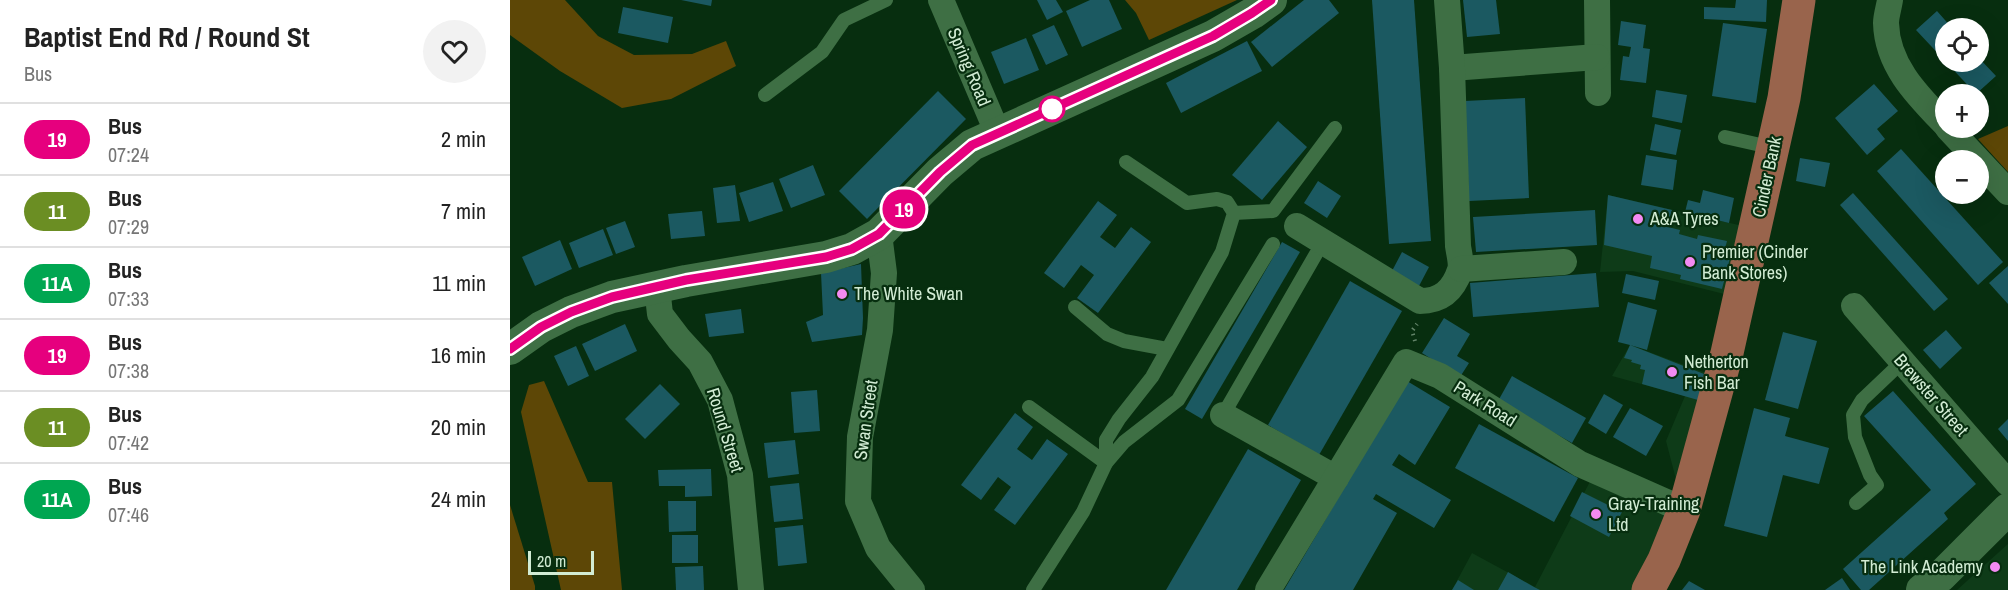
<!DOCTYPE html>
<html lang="en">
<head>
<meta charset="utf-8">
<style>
	body { margin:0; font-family:"Archivo Narrow",sans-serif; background:#f2f2f2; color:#222; height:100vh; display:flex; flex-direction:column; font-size:22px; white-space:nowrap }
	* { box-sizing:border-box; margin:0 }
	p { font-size:20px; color:#767676 }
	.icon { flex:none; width:33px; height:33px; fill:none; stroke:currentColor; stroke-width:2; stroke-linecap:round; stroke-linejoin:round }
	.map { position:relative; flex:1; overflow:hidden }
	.panel { display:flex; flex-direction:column; background:#fff; width:510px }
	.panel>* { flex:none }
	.badge { padding:0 12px; border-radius:20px; font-size:21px; line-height:39px }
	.tools { position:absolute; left:1425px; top:18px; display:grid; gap:12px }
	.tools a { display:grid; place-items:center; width:54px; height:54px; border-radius:50%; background:#fff; box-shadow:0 6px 24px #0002; font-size:30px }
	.scale { position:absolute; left:18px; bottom:15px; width:66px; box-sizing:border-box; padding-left:6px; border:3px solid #d2ecd4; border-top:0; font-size:16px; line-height:21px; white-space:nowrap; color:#d2ecd4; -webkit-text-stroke:4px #072e0f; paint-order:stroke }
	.map>.badge { position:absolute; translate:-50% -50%; box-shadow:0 0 0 3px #fff }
	.round { display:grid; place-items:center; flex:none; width:63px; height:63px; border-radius:32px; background:#f2f2f2 }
	.summary { display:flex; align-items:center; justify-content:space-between; height:102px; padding:0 24px }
	h1 { font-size:28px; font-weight:700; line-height:45px }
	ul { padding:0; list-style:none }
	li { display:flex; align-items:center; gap:18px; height:72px; padding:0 24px; border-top:2px solid #e0e0e0 }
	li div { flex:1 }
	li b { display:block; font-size:22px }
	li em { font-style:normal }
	li .badge { min-width:66px; font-weight:700; text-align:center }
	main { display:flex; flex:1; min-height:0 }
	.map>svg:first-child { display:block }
</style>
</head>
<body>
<main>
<section class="panel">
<div class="summary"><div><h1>Baptist End Rd / Round St</h1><p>Bus</p></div><a class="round"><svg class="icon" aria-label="heart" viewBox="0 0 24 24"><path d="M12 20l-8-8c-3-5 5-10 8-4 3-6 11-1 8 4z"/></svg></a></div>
<ul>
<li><span class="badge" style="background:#e6007e;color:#fff">19</span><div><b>Bus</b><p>07:24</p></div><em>2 min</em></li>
<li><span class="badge" style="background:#6b8e23;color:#fff">11</span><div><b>Bus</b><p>07:29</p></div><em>7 min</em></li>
<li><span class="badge" style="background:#00a651;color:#fff">11A</span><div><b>Bus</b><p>07:33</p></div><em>11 min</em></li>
<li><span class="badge" style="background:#e6007e;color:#fff">19</span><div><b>Bus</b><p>07:38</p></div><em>16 min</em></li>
<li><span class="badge" style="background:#6b8e23;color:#fff">11</span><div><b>Bus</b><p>07:42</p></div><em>20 min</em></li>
<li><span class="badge" style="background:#00a651;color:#fff">11A</span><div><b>Bus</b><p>07:46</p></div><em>24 min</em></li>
</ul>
</section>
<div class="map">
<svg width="1498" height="590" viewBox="0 0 1498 590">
	<rect width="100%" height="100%" fill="#072e0f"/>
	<!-- built -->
	<g fill="#0e3b18">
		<path d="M1098,195l148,34 -16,69 -107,-27 -33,1z"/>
		<path d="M1120,345l90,33 -36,132 -20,50 -16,30h-196l20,-37 63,34 61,-117 88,40 -18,-69 19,-45 -73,-20z"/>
		<path d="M1498,544v46h-51z"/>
	</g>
	<!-- green -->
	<g fill="#5d4706">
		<path d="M0,0h55l33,36 36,19 58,-1 34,-13 10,25 -65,33 -49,9 -62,-37 -50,-36z"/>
		<path d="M615,0h112l-88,40 -13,-27z"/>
		<path d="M1498,126v46l-30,-33z"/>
		<path d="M34,381l44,101h24l10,108h-61l-40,-178 8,-27z"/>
		<path d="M0,505l25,81v4h-25z"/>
	</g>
	<!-- building -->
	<g fill="#1b5961">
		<path d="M171,0h31l-1,6z"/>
		<path d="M527,0h19l7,12 -16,8z"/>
		<path d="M580,0h19l13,29 -40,18 -16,-36z"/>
		<path d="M794,0h25l10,13 -67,54 -21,-25z"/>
		<path d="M862,0h42l17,241 -42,3z"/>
		<path d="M953,0h33l4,34 -33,3z"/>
		<path d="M1226,0h31l-1,22 -62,-3v-12l31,1z"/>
		<path d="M113,7l50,10 -5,26 -50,-10z"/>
		<path d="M1427,11l15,17h-6v34h32v-5l18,19 -20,18 -60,-64z"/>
		<path d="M1111,21l25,4 -3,23 7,1 -4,34 -26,-3 3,-24 6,1 2,-10 -13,-2z"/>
		<path d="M1213,23l44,6 -11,74 -44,-7z"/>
		<path d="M544,25l14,30 -22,10 -14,-30z"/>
		<path d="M516,38l13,32 -35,14 -13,-32z"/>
		<path d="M737,41l15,30 -81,42 -15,-30z"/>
		<path d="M1364,84l24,27 -21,18 8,10 -18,16 -32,-37z"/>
		<path d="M1146,90l31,5 -5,28 -30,-6z"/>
		<path d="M428,91l28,28 -99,100 -28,-28z"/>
		<path d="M1015,98l4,100 -60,3 -4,-100z"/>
		<path d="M768,121l29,26 -45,53 -30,-25z"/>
		<path d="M1145,124l26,6 -5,25 -26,-5z"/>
		<path d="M1391,149l102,113 -25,23 -101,-114z"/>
		<path d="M1136,155l31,5 -4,30 -32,-5z"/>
		<path d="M1290,158l30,5 -5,24 -29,-6z"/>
		<path d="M303,165l12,30 -34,13 -12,-29z"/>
		<path d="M808,181l23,15 -14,22 -23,-15z"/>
		<path d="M263,182l10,29 -34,11 -10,-29z"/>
		<path d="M225,185l5,36 -23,2 -4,-35z"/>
		<path d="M1193,190l31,8 -5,25 -44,-11 3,-12 12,3z"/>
		<path d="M1343,193l95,106 -14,12 -94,-106z"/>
		<path d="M1098,195l64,15 -4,17 12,3 -1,4 18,5 1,-4 29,6 -4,15 7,2 -8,31 -42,-10 1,-4 -31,-7 2,-12 -48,-11z"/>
		<path d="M588,201l19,14 -17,22 15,11 16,-21 20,15 -53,71 -21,-15 17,-23 -13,-10 -17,23 -20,-15z"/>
		<path d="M1085,210l2,35 -121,7 -3,-35z"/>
		<path d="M192,211l3,25 -34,3 -3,-25z"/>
		<path d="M115,221l10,26 -19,7 -10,-26z"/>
		<path d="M93,229l10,26 -34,13 -10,-25z"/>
		<path d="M50,240l12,29 -37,17 -13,-29z"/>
		<path d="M772,242l18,10 -98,167 -17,-10z"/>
		<path d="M892,252l27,15 -10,19 -27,-15z"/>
		<path d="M351,264l2,54 -1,17 -50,7 -6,-20 17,-7 -2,-42z"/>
		<path d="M1498,266v38l-19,-21z"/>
		<path d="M1086,273l3,34 -126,10 -3,-34z"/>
		<path d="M1116,274l33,7 -4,19 -33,-7z"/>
		<path d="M840,281l52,30 -83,144 -51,-30z"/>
		<path d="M1118,302l29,8 -10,40 -17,-5 74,29 -6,26 -56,-16 3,-14 -5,-1 1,-4 -10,-3 1,-2 -8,-2 6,-13 -12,-3z"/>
		<path d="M231,309l3,24 -35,4 -4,-23z"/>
		<path d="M934,318l26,16 -13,22 12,7 -9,14 -38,-24z"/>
		<path d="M115,324l12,27 -42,20 -13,-27z"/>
		<path d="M1436,330l16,18 -22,21 -17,-19z"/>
		<path d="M1273,332l34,9 -19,68 -33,-9z"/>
		<path d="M66,346l13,30 -21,10 -14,-30z"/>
		<path d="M1002,376l74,42 -14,25 -74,-42z"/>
		<path d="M897,381l43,26 -35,58 -16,-11 -7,11 59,35 -17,28 -58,-34 -3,5 24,14 -44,77h-69z"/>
		<path d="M150,384l20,20 -35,35 -20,-20z"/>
		<path d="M307,390l3,41 -26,2 -3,-41z"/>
		<path d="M1383,391l83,93 -32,29 4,6 -79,71h-8l-18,-21 88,-79 -67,-74z"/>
		<path d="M1094,394l19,11 -17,29 -18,-11z"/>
		<path d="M1120,408l33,18 -17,30 -33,-19z"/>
		<path d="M1244,408l36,10 -5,18 44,12 -10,36 -36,-9 -16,62 -43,-11z"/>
		<path d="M505,413l18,14 -16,22 15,11 15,-21 21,15 -53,71 -21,-15 17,-23 -13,-10 -17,23 -20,-15z"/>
		<path d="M1498,419v22l-10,-12z"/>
		<path d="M969,424l99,54 -24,44 -99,-54z"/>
		<path d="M285,440l4,34 -31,4 -4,-35z"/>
		<path d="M738,449l53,31 -64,110h-71z"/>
		<path d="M201,469l1,27 -27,1v-11h-26l-1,-16z"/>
		<path d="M289,483l4,36 -29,3 -4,-36z"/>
		<path d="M1072,492l40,20 -13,25 -39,-21z"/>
		<path d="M158,501h28v30l-27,1z"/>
		<path d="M293,525l4,38 -29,3 -3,-38z"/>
		<rect x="162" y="535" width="26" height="28"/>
		<path d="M193,566l1,24h-28l-1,-23z"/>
		<path d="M998,572l26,15 6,3h-42z"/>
		<path d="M1332,578l8,12h-25z"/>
		<path d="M948,580l16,10h-22z"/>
		<path d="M1179,581l16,9h-23z"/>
	</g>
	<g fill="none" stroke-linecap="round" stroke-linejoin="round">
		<!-- path -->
		<path stroke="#638469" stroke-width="4" stroke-dasharray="1.5 4.5" stroke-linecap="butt" d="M905,341l-3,-10 5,-7"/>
		<!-- service -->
		<g stroke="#3e6f44" stroke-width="14">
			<path d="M255,95l57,-43 22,-32 42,-20"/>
			<path d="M1215,137l49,11"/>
			<path d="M724,213l39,-2 62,-83"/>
			<path d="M565,307l32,27 17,7 43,8"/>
			<path d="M519,407l77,56 18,-21 54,-42 95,-156"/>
			<path d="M713,415l93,-161"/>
			<path d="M1346,503l21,-18 -7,-10 -15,-38 -2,-22 9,-15 40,-38"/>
			<path d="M523,590l50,-78 23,-49v-23l13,-21 33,-42 70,-125 12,-39 -7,-11 -10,-3 -30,4 -61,-41"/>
		</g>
		<!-- minor -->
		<g stroke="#3e6f44" stroke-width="26">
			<path d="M431,0l57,134"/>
			<path d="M1087,0l1,93"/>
			<path d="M1380,0c-1,7 -4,16 -4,23 1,43 32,73 60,102"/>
			<path d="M942,68l145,-11"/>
			<path d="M1438,128l60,64"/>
			<path d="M787,226l123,75c21,0 33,-10 40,-31 2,-6 -1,-17 -2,-24l-6,-178 -5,-68"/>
			<path d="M369,234l5,39 -4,57 -20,107 -2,64 20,47 34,42"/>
			<path d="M951,269l103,-7"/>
			<path d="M147,287l3,27 19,25 21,23 20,38 20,75 11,115"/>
			<path d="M1344,306l154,177"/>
			<path d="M713,415l113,63"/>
			<path d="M758,590l138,-228 34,14 140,88 104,46"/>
		</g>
		<!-- tertiary -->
		<g stroke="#3e6f44" stroke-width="32">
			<path d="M0,349l31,-22 30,-15 41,-15 74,-16 140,-24 26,-8 27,-15 61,-62 32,-27 241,-109 40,-23 18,-13"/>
			<path d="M1412,590l19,-14 67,-67"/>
		</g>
		<!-- primary -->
		<path stroke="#99644c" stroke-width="33" d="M1138,590l16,-30 20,-50 43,-157 57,-255 15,-98"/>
	</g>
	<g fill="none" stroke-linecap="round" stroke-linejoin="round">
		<!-- line casing -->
		<g stroke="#fff" stroke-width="14">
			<path id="line" d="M0,349l31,-22 30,-15 41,-15 74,-17 140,-23 26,-8 27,-15 61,-62 32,-27 241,-109 39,-23 19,-13"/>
		</g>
		<!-- line -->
		<use href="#line" stroke="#e6007e" stroke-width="9"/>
	</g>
	<!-- markers -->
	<circle fill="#fff" stroke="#e6007e" stroke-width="3" cx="542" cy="109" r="12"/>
	<g fill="#f38af2" stroke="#072e0f" stroke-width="2">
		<circle cx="1128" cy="219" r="6"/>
		<circle cx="1180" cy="262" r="6"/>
		<circle cx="332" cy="294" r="6"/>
		<circle cx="1162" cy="372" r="6"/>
		<circle cx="1086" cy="514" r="6"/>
		<circle cx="1485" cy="567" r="6"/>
	</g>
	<g text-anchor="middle" stroke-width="4.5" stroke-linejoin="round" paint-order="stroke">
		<!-- street labels -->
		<g font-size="18" fill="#d2ecd4" stroke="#072e0f">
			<text transform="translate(459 67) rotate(67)" y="6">Spring Road</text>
			<text transform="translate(1257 177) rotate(-78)" y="6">Cinder Bank</text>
			<text transform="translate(1421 395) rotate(49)" y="6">Brewster Street</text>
			<text transform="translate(975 404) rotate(32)" y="6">Park Road</text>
			<text transform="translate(356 420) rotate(-82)" y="6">Swan Street</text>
			<text transform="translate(215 430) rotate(73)" y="6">Round Street</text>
		</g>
		<!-- poi labels -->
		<g font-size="18" fill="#d2ecd4" stroke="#072e0f" text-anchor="start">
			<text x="1140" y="225">A&amp;A Tyres</text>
			<text x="1192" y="258">Premier (Cinder<tspan x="1192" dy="21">Bank Stores)</tspan></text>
			<text x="344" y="300">The White Swan</text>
			<text x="1174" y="368">Netherton<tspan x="1174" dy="21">Fish Bar</tspan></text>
			<text x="1098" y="510">Gray-Training<tspan x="1098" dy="21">Ltd</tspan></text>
			<text x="1473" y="573" text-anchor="end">The Link Academy</text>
		</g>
	</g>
</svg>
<div class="tools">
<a><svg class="icon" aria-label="locate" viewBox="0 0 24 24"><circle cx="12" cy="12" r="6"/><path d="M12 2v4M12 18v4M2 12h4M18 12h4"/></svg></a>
<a>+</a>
<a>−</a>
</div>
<div class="scale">20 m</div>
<b class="badge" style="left:394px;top:209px;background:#e6007e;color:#fff">19</b>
</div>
</main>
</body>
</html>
